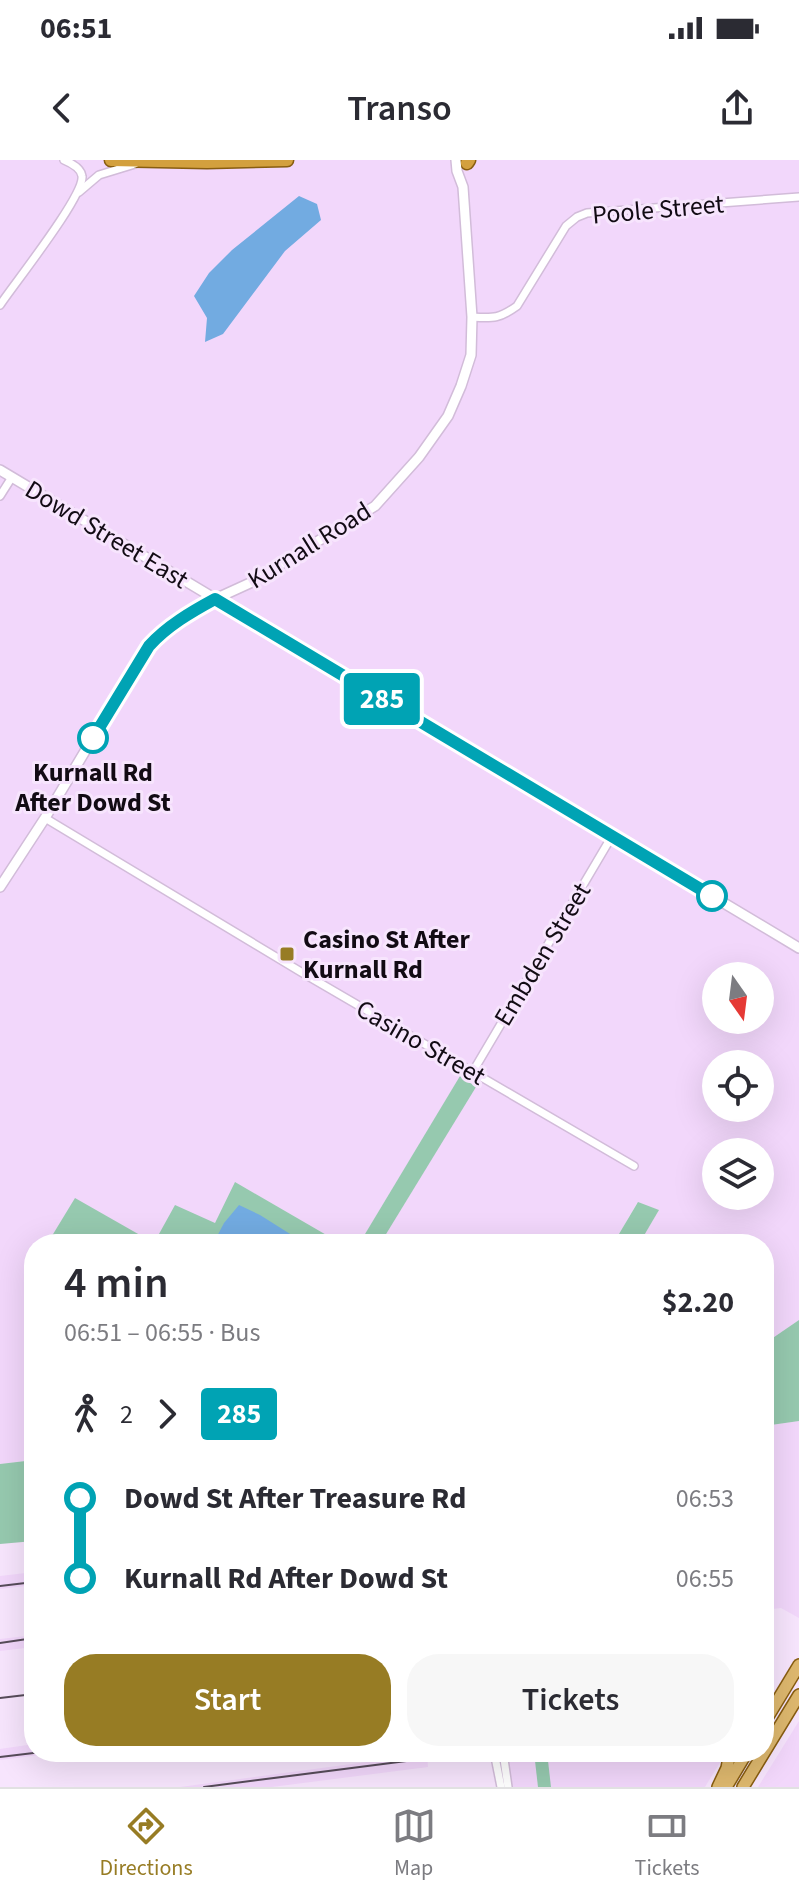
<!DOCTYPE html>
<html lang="en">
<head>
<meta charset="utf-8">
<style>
	body { margin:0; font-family:"Source Sans 3",sans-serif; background:#f7f7f7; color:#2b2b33; height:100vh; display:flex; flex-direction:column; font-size:30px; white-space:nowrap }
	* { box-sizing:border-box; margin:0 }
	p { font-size:26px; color:#7c7c81 }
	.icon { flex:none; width:44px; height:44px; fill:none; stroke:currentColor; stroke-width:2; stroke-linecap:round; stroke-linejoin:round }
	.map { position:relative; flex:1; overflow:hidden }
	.details { position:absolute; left:24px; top:1074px; width:750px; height:528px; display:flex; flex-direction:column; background:#fff; border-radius:32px; box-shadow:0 8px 32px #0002 }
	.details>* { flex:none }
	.badge { padding:0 16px; border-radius:6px; font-size:28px; line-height:52px }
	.needle { width:52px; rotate:166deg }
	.controls { position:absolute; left:702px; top:802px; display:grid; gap:16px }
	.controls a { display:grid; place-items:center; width:72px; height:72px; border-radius:50%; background:#fff; box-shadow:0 8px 32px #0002; font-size:40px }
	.map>.badge { position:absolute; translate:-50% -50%; box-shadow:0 0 0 4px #fff }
	.legs { display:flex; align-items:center; gap:12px; height:88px; padding:0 40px; font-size:26px }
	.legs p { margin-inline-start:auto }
	.overview { display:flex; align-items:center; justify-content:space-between; height:136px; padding:0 40px }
	h1 { font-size:44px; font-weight:600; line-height:60px }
	.primary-button { display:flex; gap:16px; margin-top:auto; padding:16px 40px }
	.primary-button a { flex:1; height:92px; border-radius:32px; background:#977c24; color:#fff; font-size:32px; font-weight:600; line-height:92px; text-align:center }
	.primary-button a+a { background:#f7f7f7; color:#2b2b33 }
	ul { padding:0 40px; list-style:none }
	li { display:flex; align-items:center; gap:28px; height:80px; font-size:30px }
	li i { display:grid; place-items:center; width:12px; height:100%; margin:0 10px; background:currentColor }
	li i::after { content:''; width:20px; height:20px; margin:-10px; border:6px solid; border-radius:50%; background:#fff }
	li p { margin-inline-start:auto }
	li:first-child i { background:linear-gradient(#0000 50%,currentColor 0) }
	li:last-child i { background:linear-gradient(currentColor 50%,#0000 0) }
	.status { display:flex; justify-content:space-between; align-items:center; height:56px; padding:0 40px; background:#fff; direction:ltr }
	.status svg { height:22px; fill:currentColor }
	header { display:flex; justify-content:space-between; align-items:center; height:104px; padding:0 40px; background:#fff; font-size:36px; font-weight:600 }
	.tabs { display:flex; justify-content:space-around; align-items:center; height:112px; border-top:2px solid #e1e1e2; background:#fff; font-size:22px; color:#7c7c81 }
	.tabs a { display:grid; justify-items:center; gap:4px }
	.tabs .active { color:#977c24 }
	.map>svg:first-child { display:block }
</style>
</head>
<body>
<div class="status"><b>06:51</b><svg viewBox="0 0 49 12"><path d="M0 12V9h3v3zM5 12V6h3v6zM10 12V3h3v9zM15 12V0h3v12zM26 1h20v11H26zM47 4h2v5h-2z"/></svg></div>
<header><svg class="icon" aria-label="back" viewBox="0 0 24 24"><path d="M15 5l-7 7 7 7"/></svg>Transo<svg class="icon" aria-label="share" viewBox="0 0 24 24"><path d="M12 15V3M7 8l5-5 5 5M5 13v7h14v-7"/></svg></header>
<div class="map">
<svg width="799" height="1627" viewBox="0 0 799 1627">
	<rect width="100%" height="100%" fill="#f7e5fd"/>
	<!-- built -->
	<g fill="#f2d7fb" fill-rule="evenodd">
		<path d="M0,0h799v1160l-32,23 -3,1v-100h-125l20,-34 -22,-7 -24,41h-233l95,-157 -15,-10 -101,167h-17l-106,-61 -21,40 -61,20 -79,-44 -28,45h-13v216l-34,4zM716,816h44v44h-44zM716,904h44v44h-44zM716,992h44v44h-44z"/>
		<path d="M799,1261v197l-18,-10 -17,2v-184z"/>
		<path d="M34,1412v13l-34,4v-13z"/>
		<path d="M34,1475v12l-34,4v-12z"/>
		<path d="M799,1561v66h-41z"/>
		<path d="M34,1584v8h29l-63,8v-11z"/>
		<path d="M501,1592h219l1,9 -16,26h-200z"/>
		<path d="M427,1594l1,13 -156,20h-92z"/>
	</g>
	<!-- green -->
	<g fill="#96c9af">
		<path d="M460,916l16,11 -96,157h-21z"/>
		<path d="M235,1022l107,62h-295l28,-46 79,45 21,-38 40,18z"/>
		<path d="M638,1042l21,8 -20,34h-26z"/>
		<path d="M799,1160v101l-35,5v-82z"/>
		<path d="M34,1300v81l-34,3v-80z"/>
		<path d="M534,1592h13l4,35h-13z"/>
	</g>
	<!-- water -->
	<g fill="#72abe1">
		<path d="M299,36l18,8 4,16 -36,31 -62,83 -18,8 2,-24 -13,-22 15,-23 23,-23z"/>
		<path d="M239,1045l21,10 46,29h-93l11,-21z"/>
	</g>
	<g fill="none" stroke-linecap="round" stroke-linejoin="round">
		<!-- minor casing -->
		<g stroke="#d2bcd9" stroke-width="10">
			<g id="minor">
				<path d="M79,32l20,-17 36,-11"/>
				<path d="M0,145c14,-21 85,-110 82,-129 -1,-8 -11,-13 -18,-16"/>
				<path d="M472,157c21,1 27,2 45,-11l49,-80 11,-9 10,-4 212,-16"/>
				<path d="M0,336l12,-19"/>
				<path d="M45,658l256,154 333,194"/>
				<path d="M472,913l140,-237"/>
				<path d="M494,1592l7,35"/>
				<path d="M503,1592l5,35"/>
			</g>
		</g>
		<!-- tertiary casing -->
		<g stroke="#d2bcd9" stroke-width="12">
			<g id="tertiary">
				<path d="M0,310l799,478"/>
				<path d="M0,727l45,-69 97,-162 16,-20 28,-21 29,-16 35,-16 125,-77 44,-49 29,-41 13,-30 10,-31 1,-38 -9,-130 -6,-16 -1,-11"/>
			</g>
		</g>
		<!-- primary casing -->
		<g stroke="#885d10" stroke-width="14">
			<g id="primary">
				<path d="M764,1563l35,-58"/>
				<path d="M718,1627l9,-19 3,-16"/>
				<path d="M726,1627l21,-35"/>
				<path d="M743,1627l56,-92"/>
			</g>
		</g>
		<!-- trunk casing -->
		<g stroke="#885d10" stroke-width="15">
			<g id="trunk">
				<path d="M111,0l96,2 80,-2"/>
				<path d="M467,3l2,-3"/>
			</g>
		</g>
		<!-- minor -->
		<use href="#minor" stroke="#fff" stroke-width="7"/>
		<!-- tertiary -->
		<use href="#tertiary" stroke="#fff" stroke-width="9"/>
		<!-- primary -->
		<use href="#primary" stroke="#deb86e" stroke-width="11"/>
		<!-- trunk -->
		<use href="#trunk" stroke="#d3a03e" stroke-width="12"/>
		<!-- rail -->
		<g stroke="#574c5a" stroke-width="2">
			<path d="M0,1426l34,-4"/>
			<path d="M0,1483l34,-5"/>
			<path d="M0,1538l34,-4"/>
			<path d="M0,1597l42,-5"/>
			<path d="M204,1627l218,-28"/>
		</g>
	</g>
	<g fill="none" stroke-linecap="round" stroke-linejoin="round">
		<!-- line-1 casing -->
		<g stroke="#fff" stroke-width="18">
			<path id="line-1" d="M93,578l56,-92c18,-20 42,-34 66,-47l497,297"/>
		</g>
		<!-- line-1 -->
		<use href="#line-1" stroke="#00a3b4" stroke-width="12"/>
	</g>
	<!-- markers -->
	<g fill="#fff" stroke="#00a3b4" stroke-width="4">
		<circle cx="93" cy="578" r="14"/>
		<circle cx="712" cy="736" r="14"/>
	</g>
	<rect fill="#977c24" stroke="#f7e5fd" stroke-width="3" x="279" y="786" width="16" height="16" rx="4"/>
	<g text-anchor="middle" stroke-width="6" stroke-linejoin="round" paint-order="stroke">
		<!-- street labels -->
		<g font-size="26" fill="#120b14" stroke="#f7e5fd">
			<text transform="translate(658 49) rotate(-5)" y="9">Poole Street</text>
			<text transform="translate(107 374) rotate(31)" y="9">Dowd Street East</text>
			<text transform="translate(309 385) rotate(-32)" y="9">Kurnall Road</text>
			<text transform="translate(542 794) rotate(-59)" y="9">Embden Street</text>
			<text transform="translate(421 882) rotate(30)" y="9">Casino Street</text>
		</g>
		<!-- stop labels -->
		<g font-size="26" font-weight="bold" fill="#120b14" stroke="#f7e5fd">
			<text x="93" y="621">Kurnall Rd<tspan x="93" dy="30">After Dowd St</tspan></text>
		</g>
		<!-- poi labels -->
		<g font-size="26" font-weight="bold" fill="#120b14" stroke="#f7e5fd" text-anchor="start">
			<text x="303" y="788">Casino St After<tspan x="303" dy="30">Kurnall Rd</tspan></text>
		</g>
	</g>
</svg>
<div class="controls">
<a><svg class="needle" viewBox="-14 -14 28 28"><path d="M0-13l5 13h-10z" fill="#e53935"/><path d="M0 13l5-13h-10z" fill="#7c7c81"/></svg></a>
<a><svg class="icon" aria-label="locate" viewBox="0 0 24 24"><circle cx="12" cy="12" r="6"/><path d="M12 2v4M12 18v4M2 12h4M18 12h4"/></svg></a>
<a><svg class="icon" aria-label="layers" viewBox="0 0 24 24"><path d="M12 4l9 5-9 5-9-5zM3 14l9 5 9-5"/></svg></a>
</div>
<b class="badge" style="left:382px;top:539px;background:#00a3b4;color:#fff">285</b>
<section class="details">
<div class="overview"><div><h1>4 min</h1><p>06:51 – 06:55 · Bus</p></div><b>$2.20</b></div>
<div class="legs"><svg class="icon" aria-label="walk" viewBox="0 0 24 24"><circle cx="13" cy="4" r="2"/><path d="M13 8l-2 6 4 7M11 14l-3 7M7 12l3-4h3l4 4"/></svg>2<svg class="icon" aria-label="forward" viewBox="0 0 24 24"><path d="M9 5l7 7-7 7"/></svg><b class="badge" style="background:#00a3b4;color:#fff">285</b></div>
<ul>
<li><i style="color:#00a3b4"></i><b>Dowd St After Treasure Rd</b><p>06:53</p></li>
<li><i style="color:#00a3b4"></i><b>Kurnall Rd After Dowd St</b><p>06:55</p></li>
</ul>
<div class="primary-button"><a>Start</a><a>Tickets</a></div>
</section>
</div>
<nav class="tabs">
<a class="active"><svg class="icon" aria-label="directions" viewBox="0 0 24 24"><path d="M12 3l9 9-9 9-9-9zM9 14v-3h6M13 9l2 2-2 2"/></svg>Directions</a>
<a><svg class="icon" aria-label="map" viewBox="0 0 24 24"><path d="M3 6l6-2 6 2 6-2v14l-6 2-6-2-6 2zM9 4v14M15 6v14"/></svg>Map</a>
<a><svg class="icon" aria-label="tickets" viewBox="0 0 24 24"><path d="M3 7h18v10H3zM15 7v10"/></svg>Tickets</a>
</nav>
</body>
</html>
